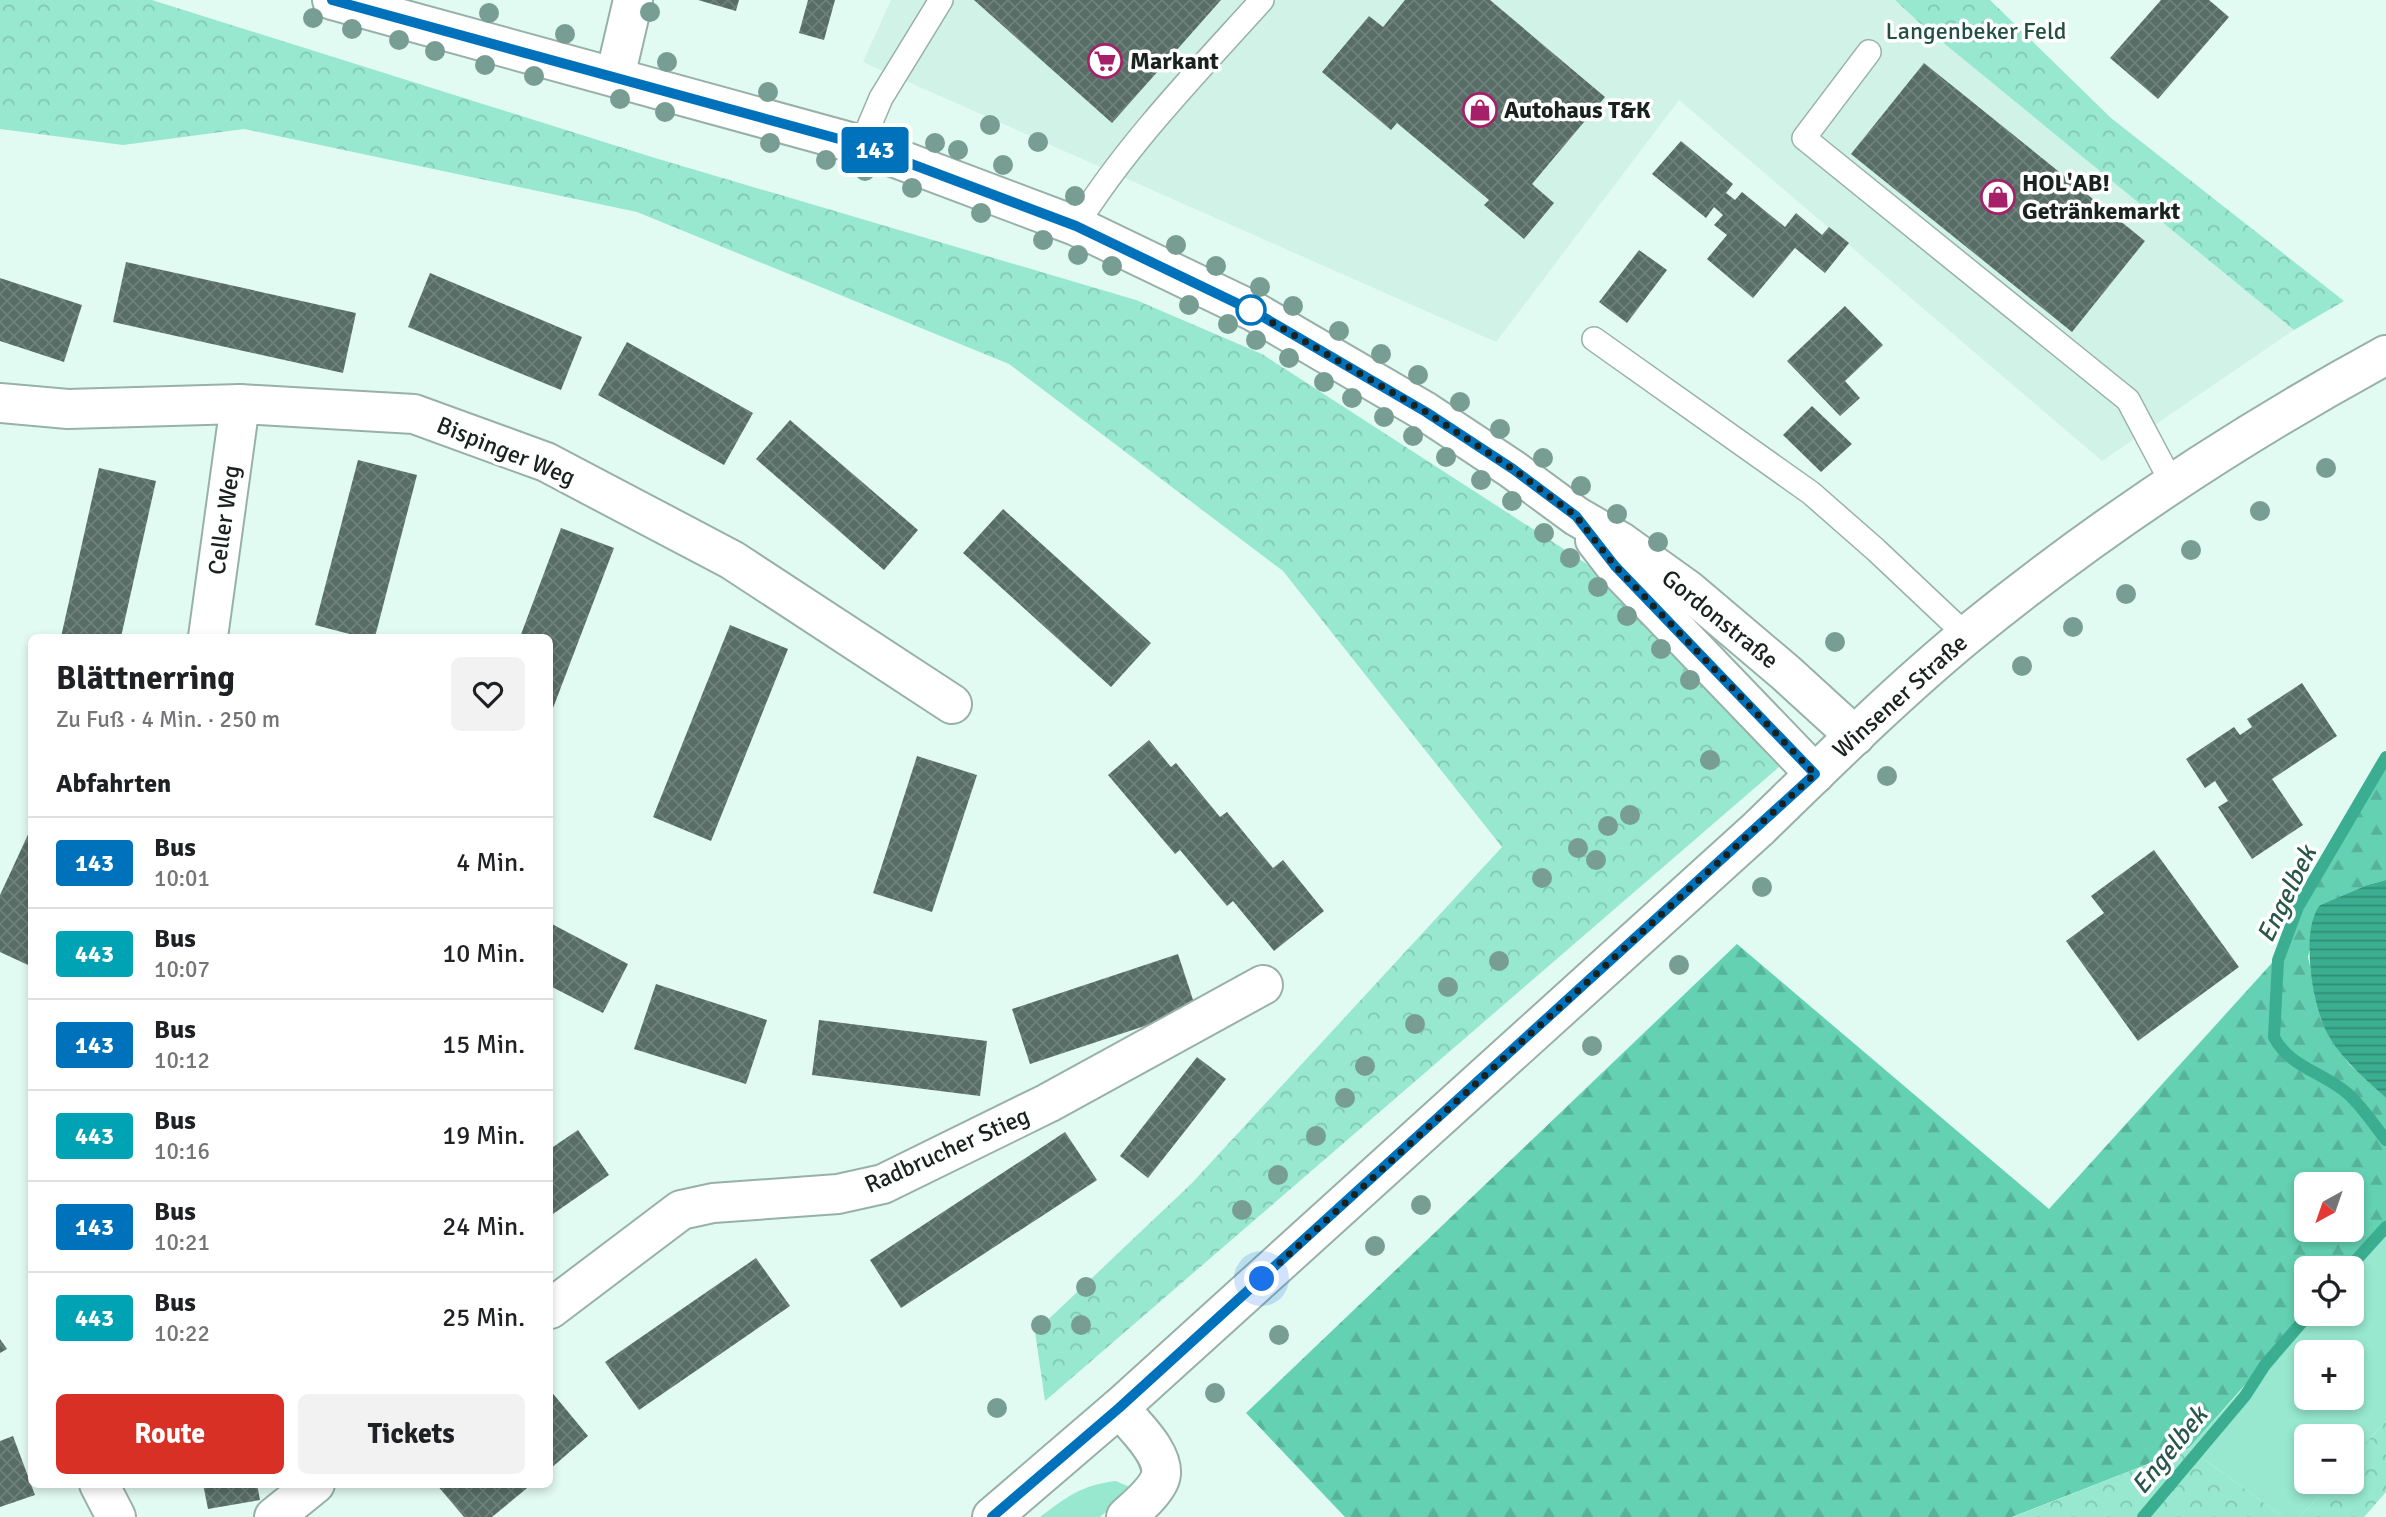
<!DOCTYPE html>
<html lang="de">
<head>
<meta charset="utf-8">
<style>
	body { margin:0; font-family:Signika,sans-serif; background:#f2f2f2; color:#202124; height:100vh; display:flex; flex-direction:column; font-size:26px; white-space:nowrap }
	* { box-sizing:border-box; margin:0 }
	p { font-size:23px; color:#757577 }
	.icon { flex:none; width:38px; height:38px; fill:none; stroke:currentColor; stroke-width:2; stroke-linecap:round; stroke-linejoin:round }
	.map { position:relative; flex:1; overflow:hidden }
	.drawer { position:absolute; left:28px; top:634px; width:525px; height:854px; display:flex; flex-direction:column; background:#fff; border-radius:10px; box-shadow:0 4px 10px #0003 }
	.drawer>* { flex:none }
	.badge { padding:0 14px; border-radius:5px; font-size:24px; line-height:46px }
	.needle { width:46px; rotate:220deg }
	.controls { position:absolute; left:2294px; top:1172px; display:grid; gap:14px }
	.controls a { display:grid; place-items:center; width:70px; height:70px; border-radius:10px; background:#fff; box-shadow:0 4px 10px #0003; font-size:35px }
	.you { position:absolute; width:35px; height:35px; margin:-18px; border:5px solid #fff; border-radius:50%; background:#1a73e8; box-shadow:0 0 0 10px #1a73e833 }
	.map>.badge { position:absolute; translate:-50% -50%; box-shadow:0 0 0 4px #fff }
	h2 { padding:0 28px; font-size:26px; line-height:63px }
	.round { display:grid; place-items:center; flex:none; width:74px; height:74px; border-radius:10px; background:#f2f2f2 }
	.head { display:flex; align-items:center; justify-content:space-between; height:119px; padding:0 28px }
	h1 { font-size:33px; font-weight:700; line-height:52px }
	.cta { display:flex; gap:14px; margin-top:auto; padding:14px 28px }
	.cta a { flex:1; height:80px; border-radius:10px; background:#d93025; color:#fff; font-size:28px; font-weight:700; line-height:80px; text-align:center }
	.cta a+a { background:#f2f2f2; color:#202124 }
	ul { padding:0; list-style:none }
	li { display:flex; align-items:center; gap:21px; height:91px; padding:0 28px; border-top:2px solid #e0e0e0 }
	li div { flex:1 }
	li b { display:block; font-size:26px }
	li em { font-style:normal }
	li .badge { min-width:77px; font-weight:700; text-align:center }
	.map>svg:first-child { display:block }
</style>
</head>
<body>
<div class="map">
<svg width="2386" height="1517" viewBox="0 0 2386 1517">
	<defs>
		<pattern id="forest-firs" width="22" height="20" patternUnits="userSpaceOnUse" patternTransform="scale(1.75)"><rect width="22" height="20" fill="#64d1b2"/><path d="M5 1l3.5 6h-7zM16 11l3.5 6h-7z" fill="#56b399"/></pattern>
		<pattern id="park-crowns" width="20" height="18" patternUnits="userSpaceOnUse" patternTransform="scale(1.75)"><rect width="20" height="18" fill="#97e8cf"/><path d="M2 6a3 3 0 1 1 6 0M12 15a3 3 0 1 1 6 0" fill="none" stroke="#82c7b1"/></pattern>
		<pattern id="water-rules" width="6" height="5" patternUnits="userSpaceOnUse" patternTransform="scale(1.75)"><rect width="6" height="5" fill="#3bad90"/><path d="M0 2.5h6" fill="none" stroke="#318c75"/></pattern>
		<pattern id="building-cross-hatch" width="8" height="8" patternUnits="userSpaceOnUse" patternTransform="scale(1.75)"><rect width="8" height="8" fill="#576d66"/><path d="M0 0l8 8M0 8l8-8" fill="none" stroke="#70817c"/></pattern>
	</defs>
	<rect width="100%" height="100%" fill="#e2fbf2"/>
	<!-- built -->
	<path fill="#d0f2e7" d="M891,0h1004l29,27 370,303 -192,131 -423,-361 -183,242 -633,-280z"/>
	<!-- green -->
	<g fill="#97e8cf" fill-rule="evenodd">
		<path d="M2386,1230v191l-34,37v-21h-46v45h25l-31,35h-17l-94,-69 121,-134h42l-1,-45zM2306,1353h46v45h-46z"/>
		<path d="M1116,1481l16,7 -32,29h-60c27,-20 41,-32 76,-36z"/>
	</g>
	<!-- forest -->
	<path fill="url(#forest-firs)" fill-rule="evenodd" d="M2386,757v123l-19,5 -47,20 -12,52 10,46 11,34 21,28 36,33v129l-38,42h-42v45h2l-119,134 -177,69h-667l-99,-104 491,-469 312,265 232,-256 17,-46zM2306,1185h46v45h-46z"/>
	<!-- park -->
	<g fill="url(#park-crowns)">
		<path d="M0,0h152l503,158 481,142 126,54 328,212 189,201 -734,634 -10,-69 157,-149 310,-336 -219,-276 -274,-207 -372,-152 -393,-83 -121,16 -123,-16z"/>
		<path d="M1895,0h95l121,118 233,183 -50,29 -370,-303z"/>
		<path d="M2386,1421v71l-22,25h-64l31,-35h21v-24z"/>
		<path d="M2189,1448l94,69h-271h1z"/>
	</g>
	<!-- water -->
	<path fill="url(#water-rules)" d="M2386,880v218c-20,-18 -40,-35 -55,-58 -18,-27 -32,-109 -11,-135l47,-20z"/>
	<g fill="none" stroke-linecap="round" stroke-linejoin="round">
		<!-- stream -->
		<g stroke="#3bad90" stroke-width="12">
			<path d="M2386,757l-88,150 -20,53 -4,77c14,29 50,36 73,56 15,13 27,32 39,47"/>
			<path d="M2348,1269l38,-42"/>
			<path d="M2143,1517l102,-121 20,-31 44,-51"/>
		</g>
	</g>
	<!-- building -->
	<g fill="url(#building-cross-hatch)">
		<path d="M698,0h41l-3,11z"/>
		<path d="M808,0h27l-11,40 -25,-7z"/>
		<path d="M974,0h247l-109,123z"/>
		<path d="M1405,0h85l115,97 -73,87 22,19 -30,36 -40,-34 5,-5 -92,-77 -6,7 -69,-58 47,-56 14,11z"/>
		<path d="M2161,0h48l20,17 -71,82 -48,-41z"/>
		<path d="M1924,63l221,178 -73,91 -221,-178z"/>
		<path d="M1681,141l52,43 -7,9 9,7 7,-8 43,35 11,-14 26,22 7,-8 20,16 -24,30 -30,-25 -42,50 -46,-39 20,-24 -13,-10 9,-10 -9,-8 -8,11 -54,-44z"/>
		<path d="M1639,250l28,20 -40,53 -28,-21z"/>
		<path d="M126,262l230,51 -13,60 -230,-51z"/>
		<path d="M430,273l152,64 -21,53 -153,-63z"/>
		<path d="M0,278l82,27 -18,57 -64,-21z"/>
		<path d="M1845,306l38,39 -38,36 15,17 -20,18 -53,-55z"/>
		<path d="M627,342l126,71 -29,52 -126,-70z"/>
		<path d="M1812,406l40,38 -31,28 -38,-37z"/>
		<path d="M790,420l128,110 -34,40 -128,-111z"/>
		<path d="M358,460l59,15 -42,162h-14l-46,-12z"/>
		<path d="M99,468l57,13 -35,156h-60z"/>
		<path d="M1003,509l148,134 -40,44 -148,-134z"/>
		<path d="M561,528l53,20 -64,168v-79h-30z"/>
		<path d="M730,625l58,24 -77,192 -58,-24z"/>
		<path d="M2302,683l35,53 -65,43 31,46 -51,34 -34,-52 10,-6 -13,-20 -10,7 -19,-29 48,-32 6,8 12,-8 -5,-8z"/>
		<path d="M1149,740l22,27 5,-4 44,54 7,-5 46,56 10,-8 41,51 -50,40 -41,-50 -6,5 -47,-56 -5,4 -67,-79z"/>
		<path d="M917,756l60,19 -45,137 -59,-19z"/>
		<path d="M32,826v132l-4,7 -28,-13v-57z"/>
		<path d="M2154,850l85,117 -101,74 -72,-100 38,-28 -13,-17z"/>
		<path d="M550,923l78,41 -25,49 -53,-27z"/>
		<path d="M1178,954l18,55 -166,55 -18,-55z"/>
		<path d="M656,984l111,36 -21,64 -112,-35z"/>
		<path d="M819,1020l168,21 -7,55 -168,-21z"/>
		<path d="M1197,1057l29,22 -78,99 -28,-22z"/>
		<path d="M578,1130l31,45 -59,41v-67z"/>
		<path d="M1065,1132l32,48 -196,128 -31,-48z"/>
		<path d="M756,1258l34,48 -151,104 -34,-48z"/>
		<path d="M0,1339l7,10 -7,4z"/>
		<path d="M550,1390l38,46 -38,33z"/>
		<path d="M13,1436l22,59 -35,12v-66z"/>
		<path d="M203,1484h54l3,16 -52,9z"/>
		<path d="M436,1484h96l-40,33h-28z"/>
	</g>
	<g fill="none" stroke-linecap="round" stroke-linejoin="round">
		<!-- service casing -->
		<g stroke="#98b1a8" stroke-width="26">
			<g id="service">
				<path d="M1869,52l-65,86 324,262 44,83"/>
				<path d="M861,145l20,-47 60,-98"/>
				<path d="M1076,226c51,-82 121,-154 186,-226"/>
				<path d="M1594,339l217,154 65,57 90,85"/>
			</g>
		</g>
		<!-- minor casing -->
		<g stroke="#98b1a8" stroke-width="42">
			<g id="minor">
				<path d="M332,0l529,145 215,81 177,85 173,101 86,57 64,47 45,26 67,48 98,83 69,63"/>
				<path d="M615,77l18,-77"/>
				<path d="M0,403l68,6 172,-5 174,10 132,48 186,98 220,144"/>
				<path d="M1595,540l20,26 200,208"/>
				<path d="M208,637l32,-233"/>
				<path d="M550,1309l131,-99 32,-7 125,-9 45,-10 165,-81 215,-118"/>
				<path d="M1119,1408c14,16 51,50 40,73 -7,14 -22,26 -33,36"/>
				<path d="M99,1484l17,33"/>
				<path d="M274,1517l41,-33"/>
			</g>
		</g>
		<!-- secondary casing -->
		<g stroke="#98b1a8" stroke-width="42">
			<path id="secondary" d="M992,1517l127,-109 639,-579c68,-66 136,-134 210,-195 130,-106 271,-199 418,-279"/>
		</g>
		<!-- service -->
		<use href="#service" stroke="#fff" stroke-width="23"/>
		<!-- minor -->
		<use href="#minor" stroke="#fff" stroke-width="38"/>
		<!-- secondary -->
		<use href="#secondary" stroke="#fff" stroke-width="38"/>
	</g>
	<!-- trees -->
	<g fill="#789d92">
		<circle cx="650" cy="12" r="10"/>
		<circle cx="489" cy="13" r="10"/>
		<circle cx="313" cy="18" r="10"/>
		<circle cx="352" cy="29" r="10"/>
		<circle cx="565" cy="34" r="10"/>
		<circle cx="399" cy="40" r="10"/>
		<circle cx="435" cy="51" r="10"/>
		<circle cx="667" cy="62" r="10"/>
		<circle cx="485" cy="65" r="10"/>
		<circle cx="534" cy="76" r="10"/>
		<circle cx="768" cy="92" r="10"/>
		<circle cx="620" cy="99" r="10"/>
		<circle cx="665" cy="112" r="10"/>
		<circle cx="990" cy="125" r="10"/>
		<circle cx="1038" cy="142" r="10"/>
		<circle cx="770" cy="143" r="10"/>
		<circle cx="935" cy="143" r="10"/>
		<circle cx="958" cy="150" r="10"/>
		<circle cx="826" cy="160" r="10"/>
		<circle cx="1003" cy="165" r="10"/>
		<circle cx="865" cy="171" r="10"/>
		<circle cx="912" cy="188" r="10"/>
		<circle cx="1075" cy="196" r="10"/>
		<circle cx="981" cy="213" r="10"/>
		<circle cx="1043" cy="240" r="10"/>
		<circle cx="1176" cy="245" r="10"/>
		<circle cx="1078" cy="255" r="10"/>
		<circle cx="1112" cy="266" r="10"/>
		<circle cx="1216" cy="266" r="10"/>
		<circle cx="1260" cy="287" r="10"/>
		<circle cx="1189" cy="305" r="10"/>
		<circle cx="1293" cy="306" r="10"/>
		<circle cx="1228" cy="324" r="10"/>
		<circle cx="1339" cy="331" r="10"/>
		<circle cx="1256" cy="340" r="10"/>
		<circle cx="1381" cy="354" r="10"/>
		<circle cx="1289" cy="358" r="10"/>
		<circle cx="1418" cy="375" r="10"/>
		<circle cx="1324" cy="382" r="10"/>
		<circle cx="1352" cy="398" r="10"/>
		<circle cx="1460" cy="402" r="10"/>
		<circle cx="1384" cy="417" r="10"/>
		<circle cx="1500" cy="429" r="10"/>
		<circle cx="1413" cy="436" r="10"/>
		<circle cx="1446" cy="457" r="10"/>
		<circle cx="1543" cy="458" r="10"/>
		<circle cx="2326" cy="468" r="10"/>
		<circle cx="1481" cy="480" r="10"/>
		<circle cx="1581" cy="486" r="10"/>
		<circle cx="1512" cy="501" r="10"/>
		<circle cx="2260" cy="511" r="10"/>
		<circle cx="1617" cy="514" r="10"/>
		<circle cx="1544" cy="533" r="10"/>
		<circle cx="1658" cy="542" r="10"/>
		<circle cx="2191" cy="550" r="10"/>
		<circle cx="1570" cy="558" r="10"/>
		<circle cx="1598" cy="587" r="10"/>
		<circle cx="2126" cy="594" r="10"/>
		<circle cx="1627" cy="616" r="10"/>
		<circle cx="2073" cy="627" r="10"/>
		<circle cx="1835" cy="642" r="10"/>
		<circle cx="1661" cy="649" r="10"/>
		<circle cx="2022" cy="666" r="10"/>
		<circle cx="1690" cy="680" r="10"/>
		<circle cx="1710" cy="760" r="10"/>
		<circle cx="1887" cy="776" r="10"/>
		<circle cx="1630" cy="815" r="10"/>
		<circle cx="1608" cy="826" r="10"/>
		<circle cx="1578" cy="848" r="10"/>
		<circle cx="1596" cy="860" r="10"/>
		<circle cx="1542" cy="878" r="10"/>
		<circle cx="1762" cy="887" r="10"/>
		<circle cx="1499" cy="961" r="10"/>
		<circle cx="1679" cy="965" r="10"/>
		<circle cx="1448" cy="987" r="10"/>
		<circle cx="1415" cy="1024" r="10"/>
		<circle cx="1592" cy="1046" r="10"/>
		<circle cx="1365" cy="1066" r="10"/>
		<circle cx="1345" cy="1098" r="10"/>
		<circle cx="1316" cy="1136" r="10"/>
		<circle cx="1278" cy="1175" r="10"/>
		<circle cx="1421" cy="1205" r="10"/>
		<circle cx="1242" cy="1210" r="10"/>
		<circle cx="1375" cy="1246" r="10"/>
		<circle cx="1086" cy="1287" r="10"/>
		<circle cx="1041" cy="1325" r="10"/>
		<circle cx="1081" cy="1325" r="10"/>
		<circle cx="1279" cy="1335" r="10"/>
		<circle cx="1215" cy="1393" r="10"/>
		<circle cx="997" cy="1408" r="10"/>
	</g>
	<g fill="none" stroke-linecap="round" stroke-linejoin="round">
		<!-- line casing -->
		<g stroke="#fff" stroke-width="16">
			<path id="line" d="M332,0l529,145 215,81 177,85 173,101 87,57 63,47 39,50 200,208 -696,634 -127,109"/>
		</g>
		<!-- line -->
		<use href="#line" stroke="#0072bc" stroke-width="10"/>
		<!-- walk -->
		<path stroke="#19221f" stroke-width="7" stroke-dasharray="0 12.6" d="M1251,310l175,102 87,57 63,47 39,50 200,208 -553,505"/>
	</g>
	<!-- icons -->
	<defs>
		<g id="supermarket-ring" transform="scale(1.75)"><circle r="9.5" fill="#fff" stroke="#a51f69" stroke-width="1.5"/><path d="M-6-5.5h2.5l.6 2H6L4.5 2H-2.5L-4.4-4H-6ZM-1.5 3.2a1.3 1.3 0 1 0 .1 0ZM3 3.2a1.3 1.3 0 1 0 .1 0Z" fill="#a51f69"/></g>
		<g id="shop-ring" transform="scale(1.75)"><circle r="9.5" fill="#fff" stroke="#a51f69" stroke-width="1.5"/><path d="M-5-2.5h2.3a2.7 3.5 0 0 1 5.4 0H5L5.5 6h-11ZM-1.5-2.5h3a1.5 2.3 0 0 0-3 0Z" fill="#a51f69"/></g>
	</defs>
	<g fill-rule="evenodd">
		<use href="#supermarket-ring" x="1105" y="61"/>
		<use href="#shop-ring" x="1480" y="110"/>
		<use href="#shop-ring" x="1998" y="197"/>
	</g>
	<!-- markers -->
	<circle fill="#fff" stroke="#0072bc" stroke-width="3.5" cx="1251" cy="310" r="14"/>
	<g text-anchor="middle" stroke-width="7" stroke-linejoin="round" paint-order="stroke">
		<!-- park labels -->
		<g font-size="24" fill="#225043" stroke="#fff">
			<text x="1976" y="39">Langenbeker Feld</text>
		</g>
		<!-- poi labels -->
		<g font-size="24" font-weight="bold" fill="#19221f" stroke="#fff" text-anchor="start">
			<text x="1130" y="69">Markant</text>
			<text x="1504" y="118">Autohaus T&amp;K</text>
			<text x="2022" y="191">HOL'AB!<tspan x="2022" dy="28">Getränkemarkt</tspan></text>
		</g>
		<!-- street labels -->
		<g font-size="24" fill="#19221f" stroke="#fff">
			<text transform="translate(506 451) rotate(22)" y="8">Bispinger Weg</text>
			<text transform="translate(224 520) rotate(-82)" y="8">Celler Weg</text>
			<text transform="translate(1720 619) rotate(39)" y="8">Gordonstraße</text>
			<text transform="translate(1900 696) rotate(-42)" y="8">Winsener Straße</text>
			<text transform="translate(947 1150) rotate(-24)" y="8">Radbrucher Stieg</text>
		</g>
		<!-- water labels -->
		<g font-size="26" font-style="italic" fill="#29574a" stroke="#fff">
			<text transform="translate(2286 894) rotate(-64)" y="9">Engelbek</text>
			<text transform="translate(2169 1450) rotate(-51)" y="9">Engelbek</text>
		</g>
	</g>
</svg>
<div class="controls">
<a><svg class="needle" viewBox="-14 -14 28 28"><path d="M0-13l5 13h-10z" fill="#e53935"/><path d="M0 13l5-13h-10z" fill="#757577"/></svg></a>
<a><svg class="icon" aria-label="locate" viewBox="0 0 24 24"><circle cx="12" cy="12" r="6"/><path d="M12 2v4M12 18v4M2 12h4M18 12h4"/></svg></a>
<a>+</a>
<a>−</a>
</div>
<div class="you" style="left:1262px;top:1279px"></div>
<b class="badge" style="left:875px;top:150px;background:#0072bc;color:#fff">143</b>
<section class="drawer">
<div class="head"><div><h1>Blättnerring</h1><p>Zu Fuß · 4 Min. · 250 m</p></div><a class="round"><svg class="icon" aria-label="heart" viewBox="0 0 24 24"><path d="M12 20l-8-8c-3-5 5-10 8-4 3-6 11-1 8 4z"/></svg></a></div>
<h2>Abfahrten</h2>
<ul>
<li><span class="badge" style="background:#0072bc;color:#fff">143</span><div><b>Bus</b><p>10:01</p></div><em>4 Min.</em></li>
<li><span class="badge" style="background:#00a3b4;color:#fff">443</span><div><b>Bus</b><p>10:07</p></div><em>10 Min.</em></li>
<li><span class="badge" style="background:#0072bc;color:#fff">143</span><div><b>Bus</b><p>10:12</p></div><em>15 Min.</em></li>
<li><span class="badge" style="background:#00a3b4;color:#fff">443</span><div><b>Bus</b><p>10:16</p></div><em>19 Min.</em></li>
<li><span class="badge" style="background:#0072bc;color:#fff">143</span><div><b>Bus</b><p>10:21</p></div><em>24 Min.</em></li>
<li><span class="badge" style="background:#00a3b4;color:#fff">443</span><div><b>Bus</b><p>10:22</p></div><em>25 Min.</em></li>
</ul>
<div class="cta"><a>Route</a><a>Tickets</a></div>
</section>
</div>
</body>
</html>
